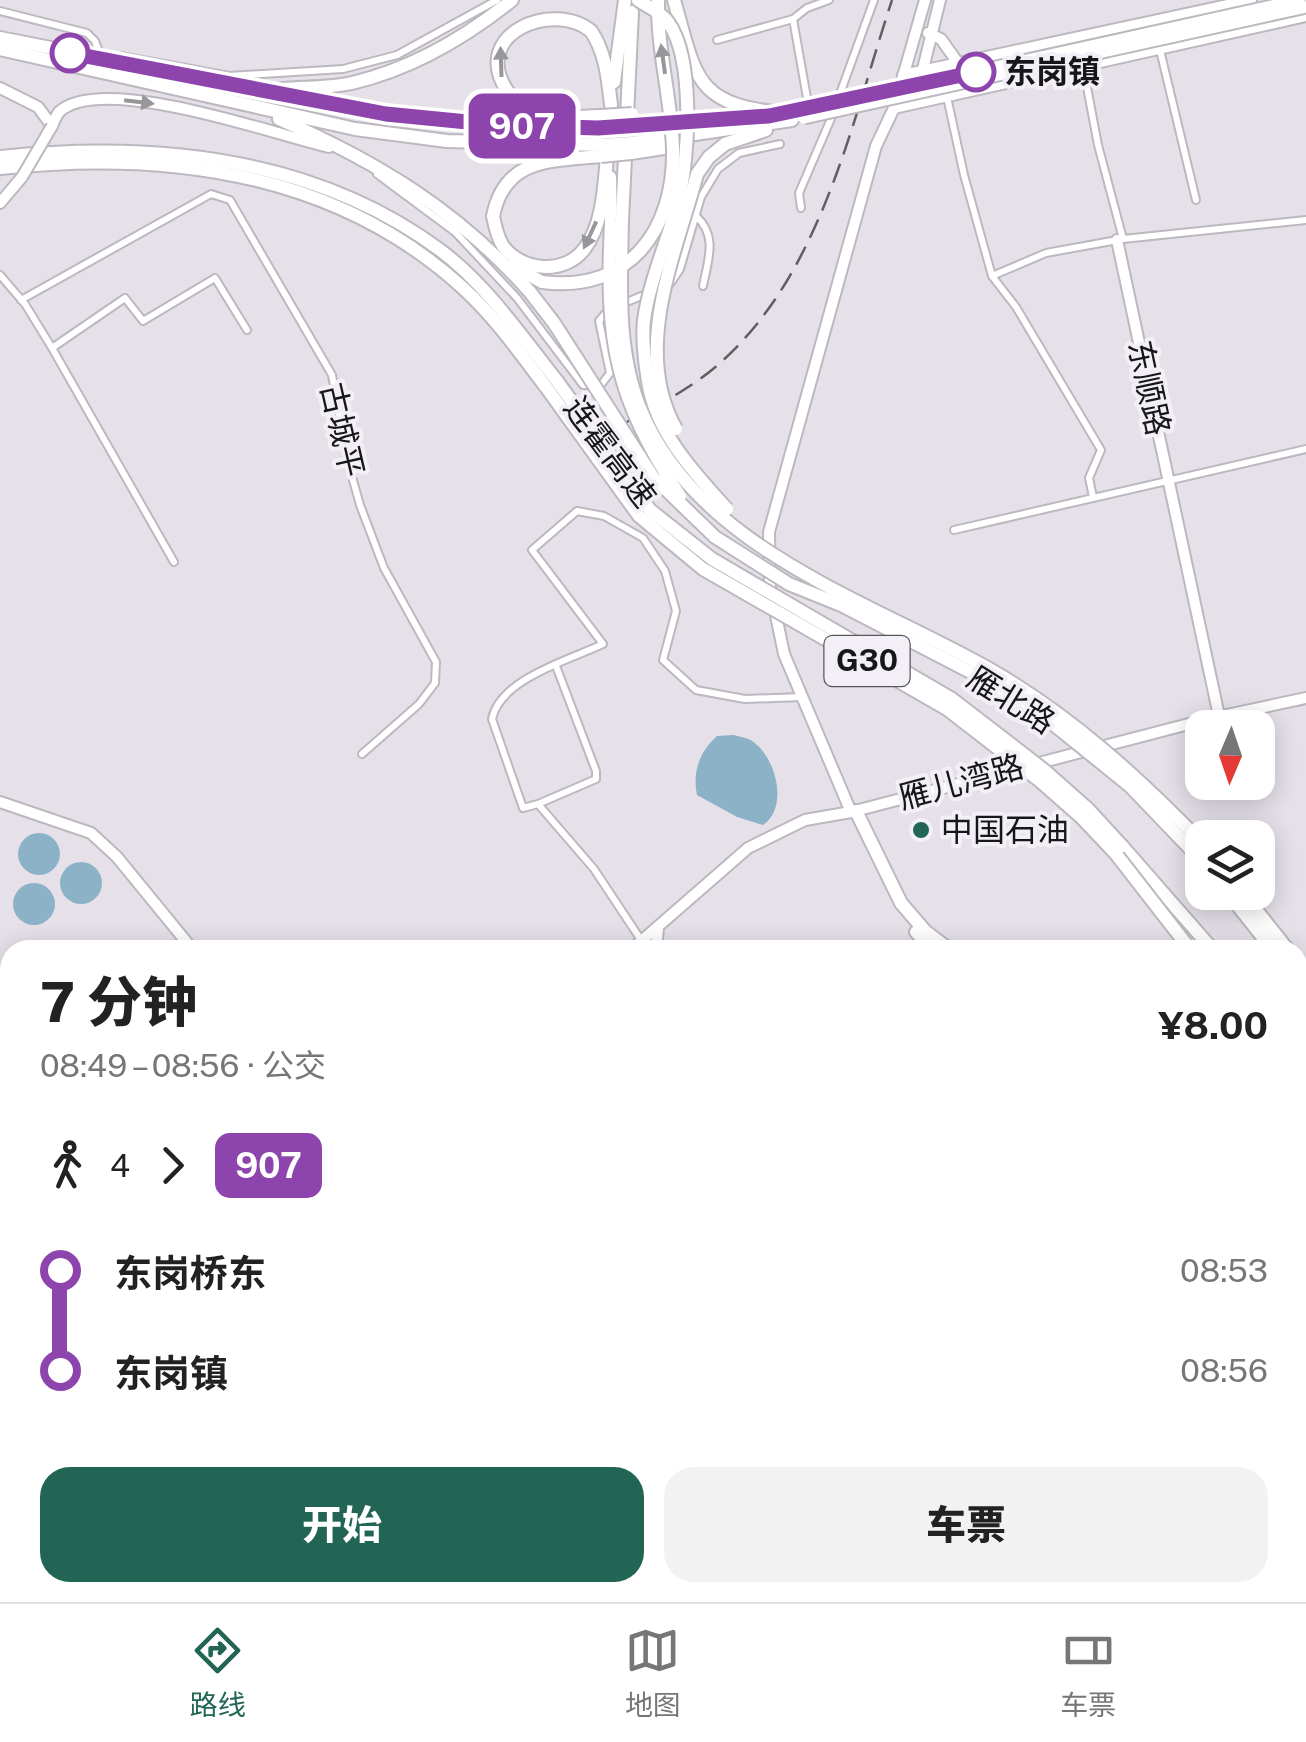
<!DOCTYPE html>
<html lang="zh">
<head>
<meta charset="utf-8">
<style>
	body { margin:0; font-family:"Public Sans","Noto Sans SC",sans-serif; background:#f2f2f2; color:#222; height:100vh; display:flex; flex-direction:column; font-size:38px; white-space:nowrap }
	* { box-sizing:border-box; margin:0 }
	p { font-size:32px; color:#767676 }
	.icon { flex:none; width:55px; height:55px; fill:none; stroke:currentColor; stroke-width:2; stroke-linecap:round; stroke-linejoin:round }
	.map { position:relative; flex:1; overflow:hidden }
	.drawer { position:absolute; left:0px; top:940px; width:1308px; height:662px; display:flex; flex-direction:column; background:#fff; border-radius:30px 30px 0 0; box-shadow:0 5px 25px #0003 }
	.drawer>* { flex:none }
	.badge { padding:0 20px; border-radius:15px; font-size:35px; line-height:65px }
	.needle { width:65px; rotate:182deg }
	.controls { position:absolute; left:1185px; top:710px; display:grid; gap:20px }
	.controls a { display:grid; place-items:center; width:90px; height:90px; border-radius:20px; background:#fff; box-shadow:0 5px 25px #0003; font-size:50px }
	.map>.badge { position:absolute; translate:-50% -50%; box-shadow:0 0 0 5px #fff }
	.legs { display:flex; align-items:center; gap:15px; height:110px; padding:0 40px; font-size:32px }
	.legs p { margin-inline-start:auto }
	.head { display:flex; align-items:center; justify-content:space-between; height:170px; padding:0 40px }
	h1 { font-size:55px; font-weight:800; line-height:75px }
	.primary-button { display:flex; gap:20px; margin-top:auto; padding:20px 40px }
	.primary-button a { flex:1; height:115px; border-radius:30px; background:#236555; color:#fff; font-size:40px; font-weight:800; line-height:115px; text-align:center }
	.primary-button a+a { background:#f2f2f2; color:#222 }
	ul { padding:0 40px; list-style:none }
	li { display:flex; align-items:center; gap:35px; height:100px; font-size:38px }
	li i { display:grid; place-items:center; width:15px; height:100%; margin:0 12px; background:currentColor }
	li i::after { content:''; width:25px; height:25px; margin:-12px; border:8px solid; border-radius:50%; background:#fff }
	li p { margin-inline-start:auto }
	li:first-child i { background:linear-gradient(#0000 50%,currentColor 0) }
	li:last-child i { background:linear-gradient(currentColor 50%,#0000 0) }
	.menu { display:flex; justify-content:space-around; align-items:center; height:140px; border-top:2px solid #e0e0e0; background:#fff; font-size:28px; color:#767676 }
	.menu a { display:grid; justify-items:center; gap:5px }
	.menu .current { color:#236555 }
	.map>svg:first-child { display:block }
</style>
</head>
<body>
<div class="map">
<svg width="1306" height="1602" viewBox="0 0 1306 1602">
	<rect width="100%" height="100%" fill="#e6e1e9"/>
	<!-- water -->
	<g fill="#8cb2c7">
		<path d="M733,735c9,2 17,3 23,9 21,18 32,64 7,81l-26,-8 -40,-22c-5,-23 3,-44 20,-59z"/>
		<circle cx="39" cy="854" r="21"/>
		<circle cx="81" cy="883" r="21"/>
		<circle cx="34" cy="904" r="21"/>
		<path d="M0,1234l10,1v192l-10,-1z"/>
		<path d="M995,1592l9,10h-385l-11,-9z"/>
	</g>
	<g fill="none" stroke-linecap="round" stroke-linejoin="round">
		<!-- street casing -->
		<g stroke="#bdb8c0" stroke-width="10">
			<g id="street">
				<path d="M0,11l87,22 8,8 6,16"/>
				<path d="M793,19l14,79"/>
				<path d="M717,40l76,-21 14,-11 22,-8"/>
				<path d="M1160,50l36,150"/>
				<path d="M121,56l108,20 114,-7 54,-14 100,-55"/>
				<path d="M947,97l17,78 28,101 24,31 85,143 -12,28 4,19"/>
				<path d="M837,102l37,-102"/>
				<path d="M377,174l78,58 62,66 66,87 17,1 10,-13 -11,-52 11,-13"/>
				<path d="M801,208l-2,-15 34,-79"/>
				<path d="M696,216c22,20 12,44 7,70"/>
				<path d="M1123,239l183,-19"/>
				<path d="M0,275l25,29 27,44 122,214"/>
				<path d="M992,276l54,-23 77,-14 -25,-94 -15,-79"/>
				<path d="M21,300l190,-106 19,6 102,175 15,84 13,46 24,63 52,94 -1,21 -16,21 -57,50"/>
				<path d="M622,304l48,-20 10,-15 21,-72 17,-28 21,-16 41,-9"/>
				<path d="M52,348l73,-50 18,23 72,-43 32,52"/>
				<path d="M954,530l352,-81"/>
				<path d="M538,804l58,-25v-8l-40,-105"/>
				<path d="M641,940l-47,-71 -56,-65 -15,4 -31,-89c8,-40 77,-59 111,-75l-71,-94 45,-39 27,5 39,22 22,33 11,40 -13,49 33,30 49,9 57,-2"/>
				<path d="M0,1059l10,1"/>
				<path d="M1298,1344l8,-2"/>
			</g>
		</g>
		<!-- secondary casing -->
		<g stroke="#bdb8c0" stroke-width="14">
			<g id="secondary">
				<path d="M928,33l13,6 17,24"/>
				<path d="M903,75l348,-75"/>
				<path d="M921,77l19,-77"/>
				<path d="M0,88l38,19 14,19c2,-5 4,-10 7,-14 43,-40 217,23 270,35"/>
				<path d="M894,108l412,-92"/>
				<path d="M0,203l22,-26"/>
				<path d="M1117,240l102,476"/>
				<path d="M0,802l91,31 26,24 76,93"/>
				<path d="M851,812l-67,-158 -14,-67 -1,-55 107,-386 18,-38 31,-108"/>
				<path d="M631,950l117,-102 57,-28 46,-8 357,-93 98,-21"/>
				<path d="M656,950l2,-22"/>
				<path d="M1175,1592l8,10"/>
				<path d="M1192,1592l8,10"/>
			</g>
		</g>
		<!-- highway casing -->
		<g stroke="#bdb8c0" stroke-width="16">
			<g id="highway">
				<path d="M674,0c22,77 20,105 109,113"/>
				<path d="M0,38l386,76 112,11 100,3"/>
				<path d="M0,49l355,80 92,12 155,4"/>
				<path d="M614,82l11,-82"/>
				<path d="M282,89c23,-2 48,-1 70,-6 59,-14 114,-46 160,-83"/>
				<path d="M600,116c-21,0 -50,5 -70,-4 -9,-4 -16,-12 -22,-20 -40,-58 45,-92 83,-61 15,22 17,49 20,74"/>
				<path d="M279,119c99,43 179,92 251,173"/>
				<path d="M635,125l127,-9"/>
				<path d="M633,143l159,-23"/>
				<path d="M725,144l41,-14"/>
				<path d="M631,153l46,-7"/>
				<path d="M601,156c-50,5 -96,1 -108,60 2,10 4,21 10,30 19,26 63,29 82,2 20,-27 19,-69 23,-100"/>
				<path d="M0,157c152,-16 313,-1 440,93 47,35 81,86 117,131"/>
				<path d="M0,168c166,-18 335,3 463,120 32,29 57,65 83,99"/>
				<path d="M610,177l1,47"/>
				<path d="M622,220l10,-208"/>
				<path d="M512,266l30,16"/>
				<path d="M856,811l45,92 24,28 25,19"/>
				<path d="M1122,846l91,104"/>
				<path d="M1227,892l46,58"/>
				<path d="M1242,892l46,58"/>
				<path d="M916,932l17,18"/>
				<path d="M1298,962l8,11"/>
				<path d="M1298,981l8,10"/>
				<path d="M1298,1024h8"/>
				<path d="M1298,1077l8,12"/>
				<path d="M1298,1128l8,3"/>
			</g>
		</g>
		<!-- street -->
		<use href="#street" stroke="#fff" stroke-width="6"/>
		<!-- secondary -->
		<use href="#secondary" stroke="#fff" stroke-width="10"/>
		<!-- highway -->
		<use href="#highway" stroke="#fff" stroke-width="12"/>
		<!-- rail -->
		<path stroke="#615e63" stroke-width="2.5" stroke-dasharray="20 10" stroke-linecap="butt" d="M623,424c33,-18 68,-35 97,-61 102,-91 131,-239 172,-363"/>
		<!-- secondary-bridge casing -->
		<g stroke="#bdb8c0" stroke-width="14" stroke-linecap="butt">
			<path id="secondary-bridge" d="M22,177l30,-51"/>
		</g>
		<!-- primary-bridge casing -->
		<g stroke="#bdb8c0" stroke-width="15" stroke-linecap="butt">
			<g id="primary-bridge">
				<path d="M801,110l498,-110"/>
				<path d="M804,118l502,-111"/>
			</g>
		</g>
		<!-- highway-bridge casing -->
		<g stroke="#bdb8c0" stroke-width="16" stroke-linecap="butt">
			<g id="highway-bridge">
				<path d="M638,0c9,6 24,13 30,22 27,37 21,138 10,180 -10,38 -29,80 -34,118 -2,18 1,43 4,61 7,50 46,92 79,128"/>
				<path d="M600,116l32,-2"/>
				<path d="M598,128l37,-3"/>
				<path d="M602,145l31,-2"/>
				<path d="M601,156l30,-3"/>
				<path d="M622,220c-1,62 -6,128 18,188 56,140 230,193 351,262 80,46 147,107 211,173"/>
				<path d="M611,224c-6,116 4,174 69,272"/>
				<path d="M542,282c87,11 133,-52 131,-134 -2,-50 -16,-99 -15,-148"/>
				<path d="M530,292l24,31 99,154 62,60 74,47 52,21 143,74 63,40 83,67 72,75"/>
				<path d="M557,381l93,129 62,49 240,140 92,71 44,39 34,37"/>
				<path d="M546,387l93,129 64,53 244,140 93,72 41,36 35,37 70,90"/>
				<path d="M676,429c-45,-80 0,-175 21,-255l12,-17 16,-13"/>
			</g>
		</g>
		<!-- secondary-bridge -->
		<use href="#secondary-bridge" stroke="#fff" stroke-width="10"/>
		<!-- primary-bridge -->
		<use href="#primary-bridge" stroke="#fff" stroke-width="11"/>
		<!-- highway-bridge -->
		<use href="#highway-bridge" stroke="#fff" stroke-width="12"/>
	</g>
	<!-- one-way arrows -->
	<defs><path id="oneway-solid" d="M-6-.8H1V-3.2L6.5 0L1 3.2V.8H-6Z" transform="scale(2.5)"/></defs>
	<g fill="#979698">
		<use href="#oneway-solid" transform="translate(663 59) rotate(-98)"/>
		<use href="#oneway-solid" transform="translate(501 62) rotate(-92)"/>
		<use href="#oneway-solid" transform="translate(139 102) rotate(7)"/>
		<use href="#oneway-solid" transform="translate(590 235) rotate(115)"/>
	</g>
	<g fill="none" stroke-linecap="round" stroke-linejoin="round">
		<!-- line-1 casing -->
		<g stroke="#fff" stroke-width="22">
			<path id="line-1" d="M70,53l316,61 112,11 100,3 171,-12 207,-44"/>
		</g>
		<!-- line-1 -->
		<use href="#line-1" stroke="#8e44ad" stroke-width="15"/>
	</g>
	<!-- markers -->
	<g fill="#fff" stroke="#8e44ad" stroke-width="5">
		<circle cx="70" cy="53" r="18"/>
		<circle cx="976" cy="72" r="18"/>
	</g>
	<circle fill="#236555" stroke="#f3eff7" stroke-width="4" cx="921" cy="830" r="10"/>
	<g text-anchor="middle" stroke-width="8" stroke-linejoin="round" paint-order="stroke">
		<!-- shield labels -->
		<rect fill="#f3eff7" stroke="#59575c" stroke-width="2.5" x="824.5" y="636" width="85" height="50" rx="8"/>
		<g font-size="30" font-weight="bold" fill="#171619">
			<text x="867" y="671">G30</text>
		</g>
		<!-- stop labels -->
		<g font-size="32" font-weight="bold" fill="#171619" stroke="#f3eff7" text-anchor="start">
			<text x="1004" y="83">东岗镇</text>
		</g>
		<!-- street labels -->
		<g font-size="32" fill="#171619" stroke="#f3eff7">
			<text transform="translate(1149 388) rotate(78)" y="11">东顺路</text>
			<text transform="translate(342 430) rotate(77)" y="11">古城平</text>
			<text transform="translate(610 452) rotate(53)" y="11">连霍高速</text>
			<text transform="translate(1011 700) rotate(32)" y="11">雁北路</text>
			<text transform="translate(961 782) rotate(-15)" y="11">雁儿湾路</text>
		</g>
		<!-- poi labels -->
		<g font-size="32" fill="#171619" stroke="#f3eff7" text-anchor="start">
			<text x="941" y="841">中国石油</text>
		</g>
	</g>
</svg>
<div class="controls">
<a><svg class="needle" viewBox="-14 -14 28 28"><path d="M0-13l5 13h-10z" fill="#e53935"/><path d="M0 13l5-13h-10z" fill="#767676"/></svg></a>
<a><svg class="icon" aria-label="layers" viewBox="0 0 24 24"><path d="M12 4l9 5-9 5-9-5zM3 14l9 5 9-5"/></svg></a>
</div>
<b class="badge" style="left:522px;top:126px;background:#8e44ad;color:#fff">907</b>
<section class="drawer">
<div class="head"><div><h1>7 分钟</h1><p>08:49 – 08:56 · 公交</p></div><b>¥8.00</b></div>
<div class="legs"><svg class="icon" aria-label="walk" viewBox="0 0 24 24"><circle cx="13" cy="4" r="2"/><path d="M13 8l-2 6 4 7M11 14l-3 7M7 12l3-4h3l4 4"/></svg>4<svg class="icon" aria-label="forward" viewBox="0 0 24 24"><path d="M9 5l7 7-7 7"/></svg><b class="badge" style="background:#8e44ad;color:#fff">907</b></div>
<ul>
<li><i style="color:#8e44ad"></i><b>东岗桥东</b><p>08:53</p></li>
<li><i style="color:#8e44ad"></i><b>东岗镇</b><p>08:56</p></li>
</ul>
<div class="primary-button"><a>开始</a><a>车票</a></div>
</section>
</div>
<nav class="menu">
<a class="current"><svg class="icon" aria-label="directions" viewBox="0 0 24 24"><path d="M12 3l9 9-9 9-9-9zM9 14v-3h6M13 9l2 2-2 2"/></svg>路线</a>
<a><svg class="icon" aria-label="map" viewBox="0 0 24 24"><path d="M3 6l6-2 6 2 6-2v14l-6 2-6-2-6 2zM9 4v14M15 6v14"/></svg>地图</a>
<a><svg class="icon" aria-label="tickets" viewBox="0 0 24 24"><path d="M3 7h18v10H3zM15 7v10"/></svg>车票</a>
</nav>
</body>
</html>
